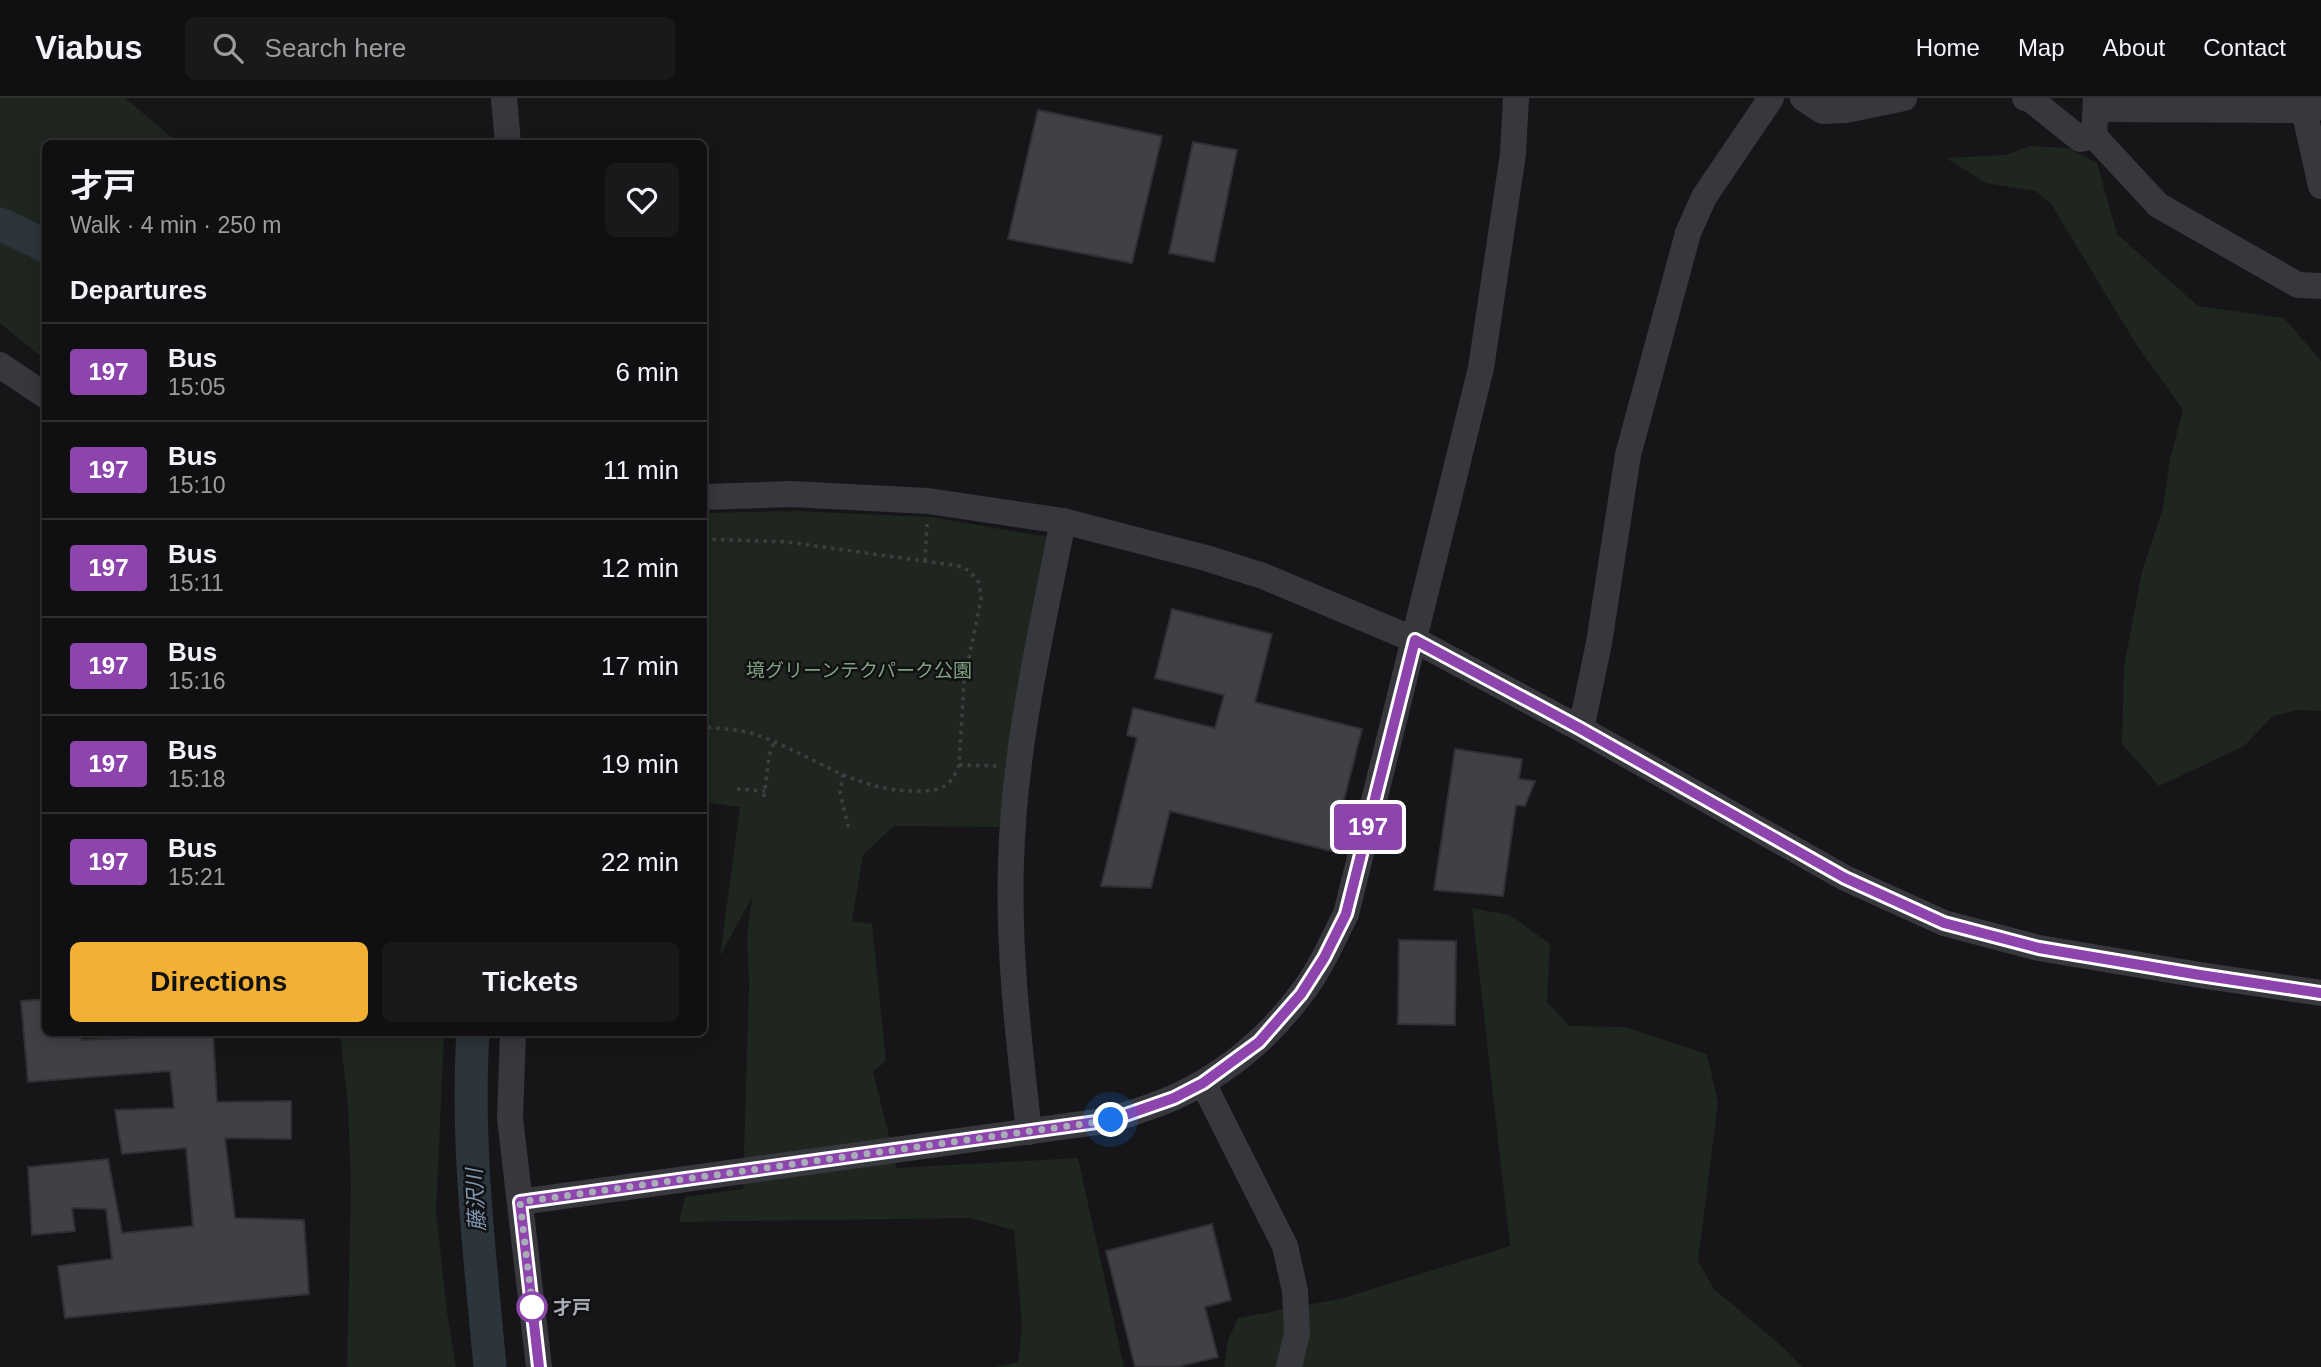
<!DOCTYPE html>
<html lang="en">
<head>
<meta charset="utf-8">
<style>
	body { margin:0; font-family:Arial,"Noto Sans JP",sans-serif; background:#19191b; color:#f1f3f6; height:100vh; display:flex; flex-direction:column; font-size:26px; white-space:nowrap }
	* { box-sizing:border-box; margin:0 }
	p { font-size:23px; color:#9c9d9f }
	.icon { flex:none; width:38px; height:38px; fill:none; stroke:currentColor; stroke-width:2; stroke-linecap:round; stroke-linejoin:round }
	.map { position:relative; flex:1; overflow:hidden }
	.drawer { position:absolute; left:42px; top:42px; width:665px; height:896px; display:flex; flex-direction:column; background:#101012; border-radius:10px; box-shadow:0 4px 18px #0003,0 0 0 2px #303032 }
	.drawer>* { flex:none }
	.badge { padding:0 14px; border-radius:5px; font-size:24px; line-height:46px }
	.you { position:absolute; width:35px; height:35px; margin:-18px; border:5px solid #fff; border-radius:50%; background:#1a73e8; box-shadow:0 0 0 10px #1a73e833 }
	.map>.badge { position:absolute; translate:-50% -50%; box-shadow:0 0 0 4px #fff }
	h2 { padding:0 28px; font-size:26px; line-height:63px }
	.round { display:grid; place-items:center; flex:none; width:74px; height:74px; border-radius:10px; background:#19191b }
	.headline { display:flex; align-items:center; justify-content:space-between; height:119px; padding:0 28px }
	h1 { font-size:33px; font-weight:700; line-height:52px }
	.cta { display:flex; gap:14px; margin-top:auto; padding:14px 28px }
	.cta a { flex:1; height:80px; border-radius:10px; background:#f2b134; color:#111; font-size:28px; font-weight:700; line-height:80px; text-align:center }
	.cta a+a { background:#19191b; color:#f1f3f6 }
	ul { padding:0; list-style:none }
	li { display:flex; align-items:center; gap:21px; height:98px; padding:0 28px; border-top:2px solid #303032 }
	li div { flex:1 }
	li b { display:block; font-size:26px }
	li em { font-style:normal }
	li .badge { min-width:77px; font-weight:700; text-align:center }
	header { display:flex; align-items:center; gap:42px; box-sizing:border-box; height:98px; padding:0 35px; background:#101012; border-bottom:2px solid #303032 }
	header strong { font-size:33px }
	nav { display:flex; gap:38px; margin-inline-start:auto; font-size:24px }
	.search { width:490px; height:63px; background:#19191b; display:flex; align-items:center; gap:18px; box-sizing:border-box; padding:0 24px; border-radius:10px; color:#9c9d9f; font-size:26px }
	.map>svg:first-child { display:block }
</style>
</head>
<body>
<header>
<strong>Viabus</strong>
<div class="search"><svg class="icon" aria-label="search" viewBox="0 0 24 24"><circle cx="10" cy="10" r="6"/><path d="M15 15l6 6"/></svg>Search here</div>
<nav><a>Home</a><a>Map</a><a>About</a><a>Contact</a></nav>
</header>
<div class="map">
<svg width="2321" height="1269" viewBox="0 0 2321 1269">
	<rect width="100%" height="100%" fill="#161618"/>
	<!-- green -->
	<g fill="#1e261f">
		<path d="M0,0h125l53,45 -132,1 -1,216 -45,-37z"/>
		<path d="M2030,48l38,2 29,15 20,71 81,72 86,12 37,43v350l-24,-1 -24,6 -29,30 -85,40 -37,-42 2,-78 18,-95 21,-63 7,-49 13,-49 -47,-66 -85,-140 -15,-13 -50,-8 -40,-25 59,-3z"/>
		<path d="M796,413l134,6 118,20 -46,290 -108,-1 -31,29 -11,66 20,3 14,137 -13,11 24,96 181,-10 46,209h-128l22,-5 4,-34 -8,-98 -44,-12 -291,4 6,-25 58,-8 6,-205 -2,-47 5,-40 -32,59 20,-149 -36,-5v-289z"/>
		<path d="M1472,810l38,7 40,29 -3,58 23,24 55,1 82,27 11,49 -20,158 16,28 70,59 18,19h-578l4,-27 10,-22 102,-19 170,-53z"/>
		<path d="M340,935h104l-8,178 11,101 9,55h-109l4,-182 -3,-79z"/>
	</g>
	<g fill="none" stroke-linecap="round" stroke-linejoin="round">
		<!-- river -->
		<g stroke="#2c353c" stroke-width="33">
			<path d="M0,126l46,22"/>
			<path d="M473,934c-7,112 7,224 17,335"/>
		</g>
	</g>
	<!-- building -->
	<g fill="#404145" stroke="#303034" stroke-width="2">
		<path d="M1038,12l124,26 -30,127 -124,-24z"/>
		<path d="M1193,44l44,8 -23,112 -45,-9z"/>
		<path d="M1172,511l100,25 -17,68 107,27 -31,122 -161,-40 -19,77 -50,-2 36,-148 -10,-3 6,-27 82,20 9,-33 -69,-17z"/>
		<path d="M1455,651l67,10 -3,20 16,2 -10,25 -9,-1 -13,91 -69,-6z"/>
		<path d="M1399,842l57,1 -1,84 -57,-1z"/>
		<path d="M46,901v33h35v8l93,-4 -1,-4h40l4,70 74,-1v38l-66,-1 10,80 69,2 5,74 -244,24 -7,-52 54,-7 -6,-50 -34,-1 3,23 -43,4 -4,-68 80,-8 14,74 71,-7 -7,-78 -64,6 -7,-44 59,-2 -4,-37 -142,11 -7,-81z"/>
		<path d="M1212,1126l19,76 -26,7 13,50 -41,10h-42l-29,-116z"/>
	</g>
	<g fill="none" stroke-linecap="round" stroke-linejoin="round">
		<!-- path -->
		<g stroke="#3d3f44" stroke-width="3.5" stroke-dasharray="3.5 5" stroke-linecap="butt">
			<path d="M704,441l84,3 171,24 11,5 9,12 2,16 -17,83 -5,83c-8,22 -18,26 -41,26 -64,1 -104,-36 -161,-56 -16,-6 -37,-6 -53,-8"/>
			<path d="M925,463l2,-37"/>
			<path d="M959,667l39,1"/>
			<path d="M843,676l-3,19 9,36"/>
			<path d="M737,691l28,2"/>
			<path d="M764,699l5,-41 5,-13"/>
		</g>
		<!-- minor -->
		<g stroke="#37383d" stroke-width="26">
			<path d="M504,0l4,46"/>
			<path d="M1803,0l20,13 23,-1 58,-12"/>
			<path d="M2025,0l5,1 50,40 14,-3"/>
			<path d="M2096,0l-2,38 64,69 140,80 23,1"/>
			<path d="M2304,0v12l17,76"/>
			<path d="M2096,11l208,1 17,-3"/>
			<path d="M0,267l46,31"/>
			<path d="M704,399l87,-3 137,7 135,20 143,37 57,18 152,64 166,89 264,149 99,45 95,25 161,27 121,18"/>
			<path d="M1581,631l18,-86 29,-188 60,-222 16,-36 67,-99"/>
			<path d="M513,934l-3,86 29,249"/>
			<path d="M1203,985l82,163 10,45 2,42 -8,34"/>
			<path d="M1029,1034c-10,-90 -21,-179 -18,-270 3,-115 30,-228 52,-341"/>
			<path d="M520,1104l591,-82c22,-8 45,-14 66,-24 49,-23 92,-59 124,-102 19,-24 31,-53 45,-80l135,-546 32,-214 3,-56"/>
		</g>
	</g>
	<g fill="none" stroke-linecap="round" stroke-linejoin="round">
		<!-- line casing -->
		<g stroke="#fff" stroke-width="16">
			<path id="line" d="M539,1269l-19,-165 591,-82 63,-22 29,-15 56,-41 42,-48 23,-36 22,-44 69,-274 166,89 264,149 99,45 95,25 161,27 121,18"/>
		</g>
		<!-- line -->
		<use href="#line" stroke="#8e44ad" stroke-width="10"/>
		<!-- walk -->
		<path stroke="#a8adb8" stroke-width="7" stroke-dasharray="0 12.6" d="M532,1209l1,5 -13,-110 591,-82"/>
	</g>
	<!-- markers -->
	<circle fill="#fff" stroke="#8e44ad" stroke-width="3.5" cx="532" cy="1209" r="14"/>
	<g text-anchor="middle" stroke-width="5" stroke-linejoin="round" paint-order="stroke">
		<!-- park labels -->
		<g font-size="19" fill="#7fa381" stroke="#111113">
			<text x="859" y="579">境グリーンテクパーク公園</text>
		</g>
		<!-- stop labels -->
		<g font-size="19" font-weight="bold" fill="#a8adb8" stroke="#111113" text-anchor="start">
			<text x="553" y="1216">才戸</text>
		</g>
		<!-- water labels -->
		<g font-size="21" font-style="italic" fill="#7f9bb3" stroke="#111113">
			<text transform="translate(476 1102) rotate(-93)" y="7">藤沢川</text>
		</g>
	</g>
</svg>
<div class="you" style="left:1111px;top:1022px"></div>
<b class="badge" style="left:1368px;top:729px;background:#8e44ad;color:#fff">197</b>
<section class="drawer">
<div class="headline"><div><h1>才戸</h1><p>Walk · 4 min · 250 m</p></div><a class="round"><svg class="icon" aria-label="heart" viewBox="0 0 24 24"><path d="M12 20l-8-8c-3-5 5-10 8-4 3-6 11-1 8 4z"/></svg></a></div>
<h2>Departures</h2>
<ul>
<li><span class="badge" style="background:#8e44ad;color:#fff">197</span><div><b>Bus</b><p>15:05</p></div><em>6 min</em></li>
<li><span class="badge" style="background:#8e44ad;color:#fff">197</span><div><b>Bus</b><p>15:10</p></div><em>11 min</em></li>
<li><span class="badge" style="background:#8e44ad;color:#fff">197</span><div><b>Bus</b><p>15:11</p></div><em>12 min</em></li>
<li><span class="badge" style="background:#8e44ad;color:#fff">197</span><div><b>Bus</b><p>15:16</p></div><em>17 min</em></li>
<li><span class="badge" style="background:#8e44ad;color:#fff">197</span><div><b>Bus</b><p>15:18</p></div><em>19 min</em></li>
<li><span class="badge" style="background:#8e44ad;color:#fff">197</span><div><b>Bus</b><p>15:21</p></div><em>22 min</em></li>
</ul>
<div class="cta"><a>Directions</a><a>Tickets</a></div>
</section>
</div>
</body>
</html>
